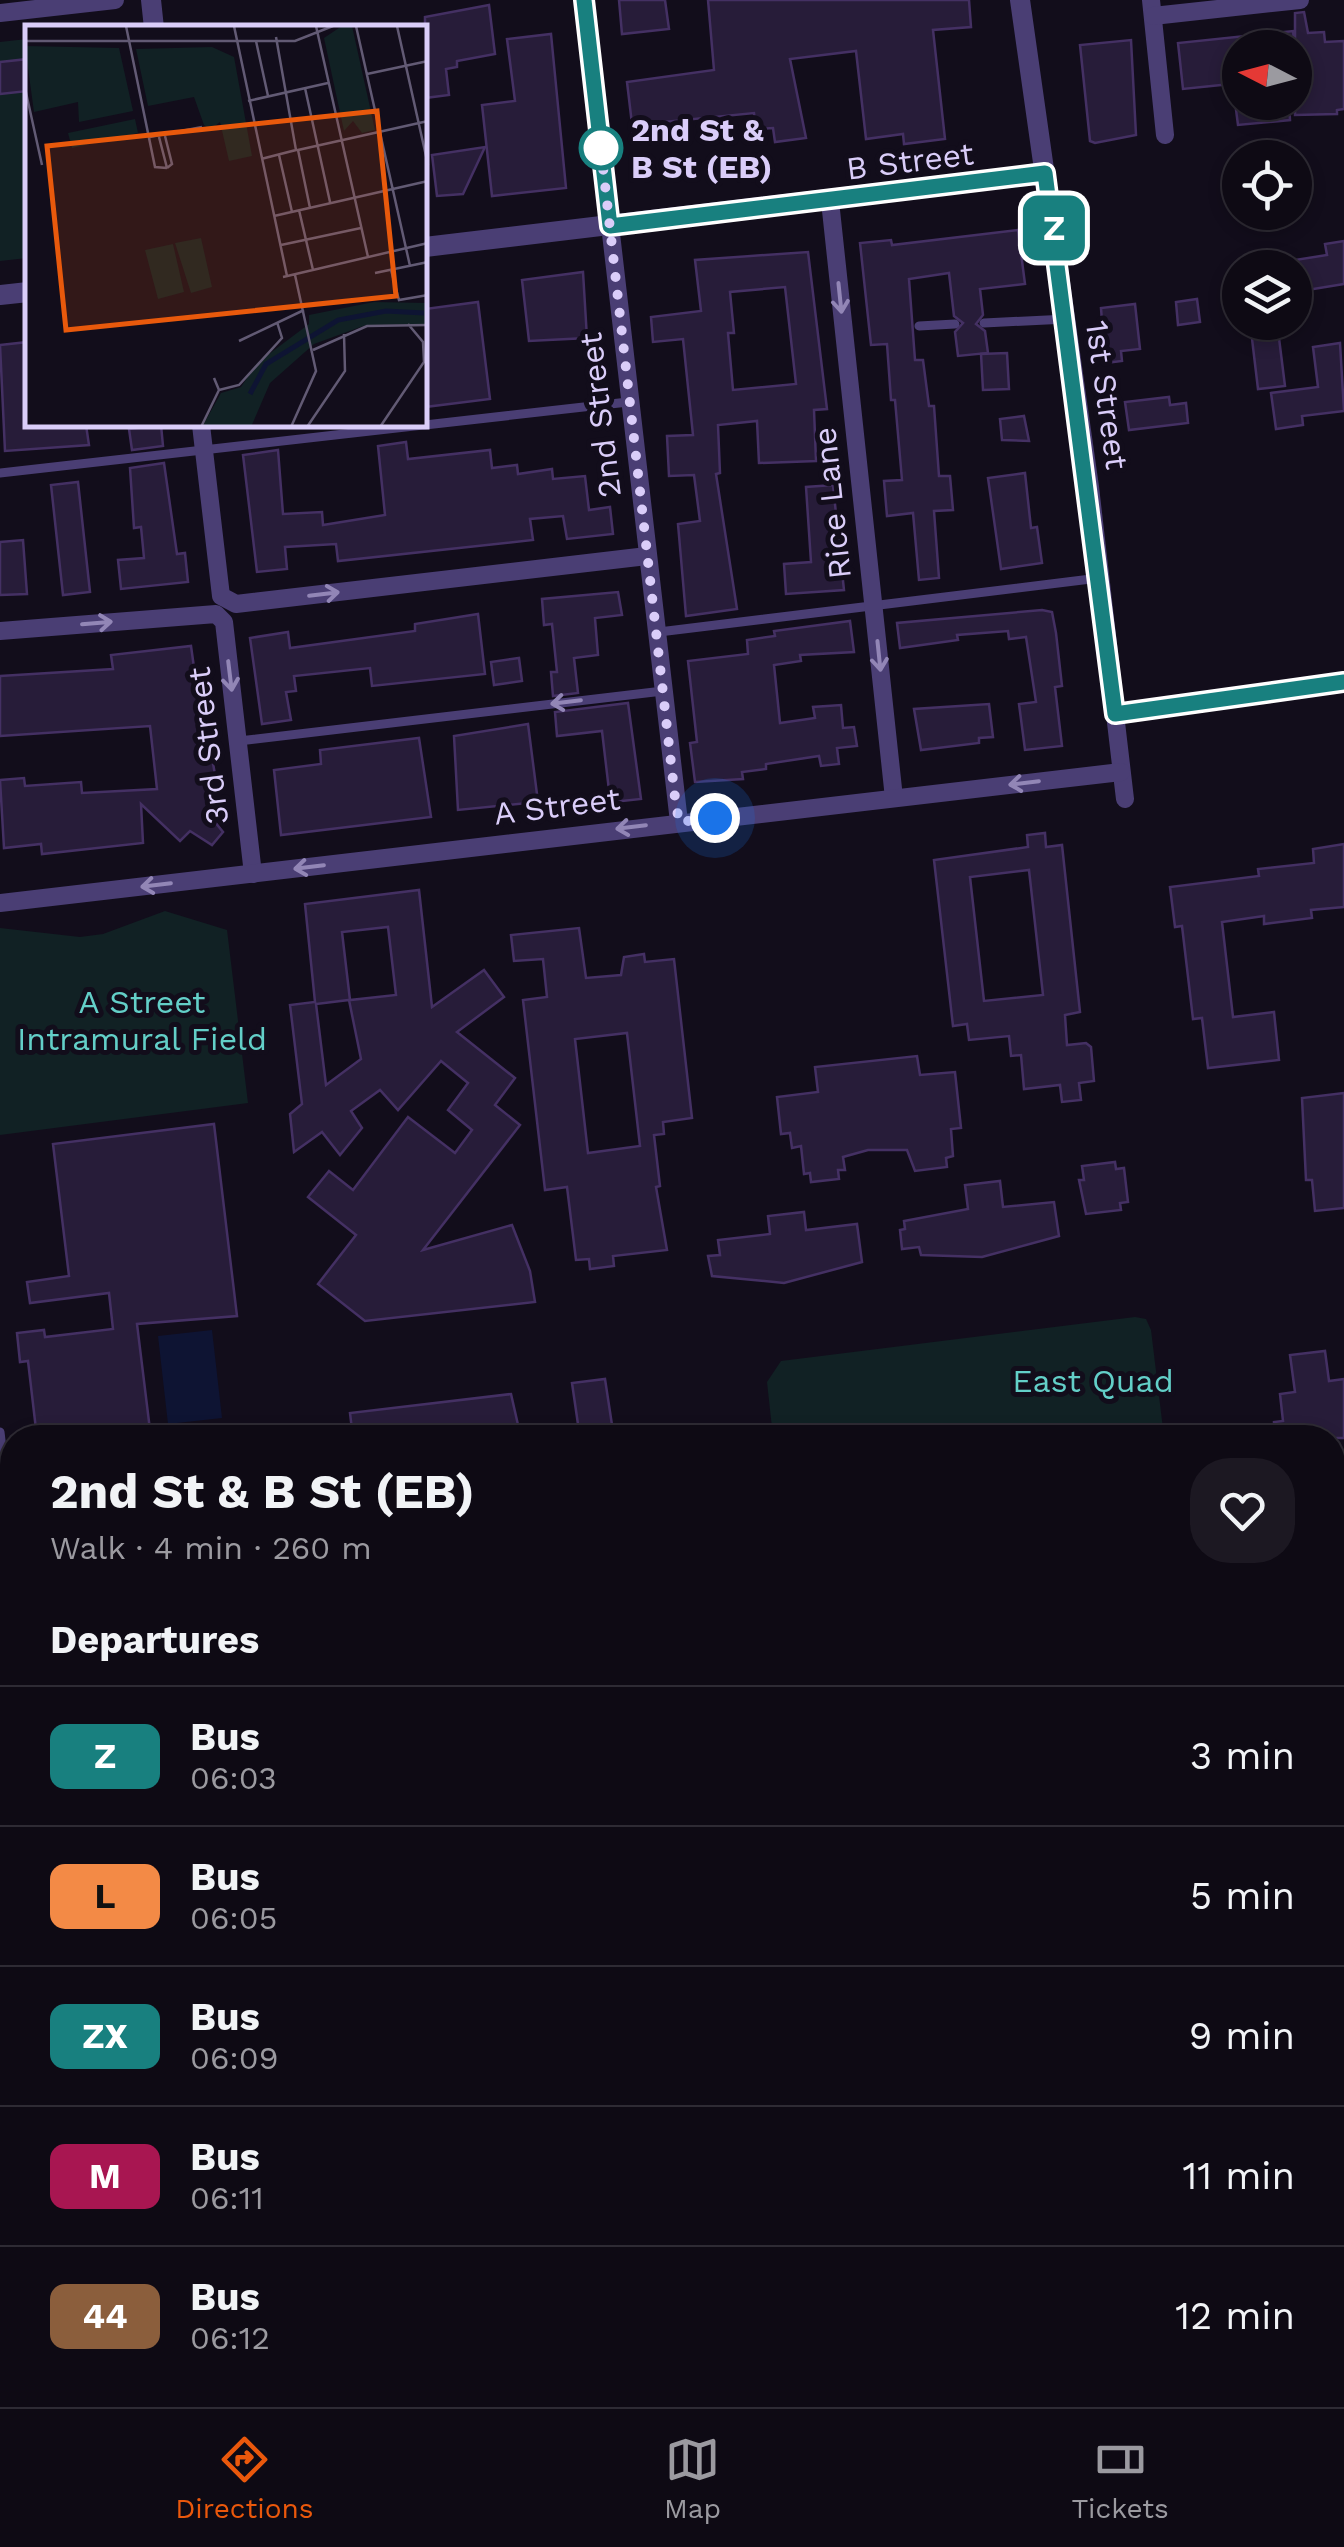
<!DOCTYPE html>
<html lang="en">
<head>
<meta charset="utf-8">
<style>
	body { margin:0; font-family:"Work Sans",sans-serif; background:#1c1822; color:#f1f3f6; height:100vh; display:flex; flex-direction:column; font-size:38px; white-space:nowrap }
	* { box-sizing:border-box; margin:0 }
	p { font-size:32px; color:#9b9aa0 }
	.icon { flex:none; width:55px; height:55px; fill:none; stroke:currentColor; stroke-width:2; stroke-linecap:round; stroke-linejoin:round }
	.map { position:relative; flex:1; overflow:hidden }
	.drawer { position:absolute; left:0px; top:1425px; width:1345px; height:982px; display:flex; flex-direction:column; background:#0e0a14; border-radius:40px 40px 0 0; box-shadow:0 5px 15px #0003,0 0 0 2px #2e2b34 }
	.drawer>* { flex:none }
	.badge { padding:0 20px; border-radius:15px; font-size:35px; line-height:65px }
	.needle { width:65px; rotate:276deg }
	.tools { position:absolute; left:1222px; top:30px; display:grid; gap:20px }
	.tools a { display:grid; place-items:center; width:90px; height:90px; border-radius:50%; background:#0e0a14; box-shadow:0 5px 15px #0003,0 0 0 2px #2e2b34; font-size:50px }
	.you { position:absolute; width:50px; height:50px; margin:-25px; border:8px solid #fff; border-radius:50%; background:#1a73e8; box-shadow:0 0 0 15px #1a73e833 }
	.map>.badge { position:absolute; translate:-50% -50%; box-shadow:0 0 0 5px #fff }
	h2 { padding:0 50px; font-size:38px; line-height:90px }
	.round { display:grid; place-items:center; flex:none; width:105px; height:105px; border-radius:40px; background:#1c1822 }
	.head { display:flex; align-items:center; justify-content:space-between; height:170px; padding:0 50px }
	h1 { font-size:48px; font-weight:700; line-height:75px }
	ul { padding:0; list-style:none }
	li { display:flex; align-items:center; gap:30px; height:140px; padding:0 50px; border-top:2px solid #2e2b34 }
	li div { flex:1 }
	li b { display:block; font-size:38px }
	li em { font-style:normal }
	li .badge { min-width:110px; font-weight:700; text-align:center }
	.dock { display:flex; justify-content:space-around; align-items:center; height:140px; border-top:2px solid #2e2b34; background:#0e0a14; font-size:28px; color:#9b9aa0 }
	.dock a { display:grid; justify-items:center; gap:5px }
	.dock .on { color:#ea580c }
	.map>svg:first-child { display:block }
</style>
</head>
<body>
<div class="map">
<svg width="1344" height="2407" viewBox="0 0 1344 2407">
	<rect width="100%" height="100%" fill="#120d1b"/>
	<!-- green -->
	<g fill="#112124">
		<path d="M27,39v219l-27,3v-219z"/>
		<path d="M165,911l62,19 21,173 -248,32v-207l80,9 23,-3z"/>
		<path d="M1135,1317l11,2 5,11 13,107h-391l-6,-55 14,-21z"/>
		<path d="M0,1971l12,111v149l-12,1z"/>
	</g>
	<!-- water -->
	<path fill="#0e1433" d="M212,1330l10,88 -54,6 -10,-88z"/>
	<!-- building -->
	<g fill="#271c39" stroke="#443063" stroke-width="2.5" fill-rule="evenodd">
		<path d="M619,0h46l4,29 -47,5z"/>
		<path d="M708,0h261l2,27 -38,3 12,109 -41,5 -1,-10 -37,5 -10,-88 -66,8 16,79 -31,4 -2,-14 -17,1 -2,-16 -91,9 1,15 -30,4 -7,-59 87,-12z"/>
		<path d="M489,5l6,49 -38,7v6l-11,2 3,26 -24,3v-81z"/>
		<path d="M1304,12l4,21 16,-1 1,10 19,-1v68l-7,1v4l-42,1v-102z"/>
		<path d="M1293,31l2,17h-55v35l-57,6 -5,-46z"/>
		<path d="M551,34l15,154 -74,8 -10,-91 33,-4 -8,-62z"/>
		<path d="M1131,40l5,95 -41,8 -5,-2 -10,-96z"/>
		<path d="M28,59v32l-28,3v-32z"/>
		<path d="M1235,102h54l1,18 -52,5z"/>
		<path d="M485,147l-22,47 -26,2 -5,-41z"/>
		<path d="M1018,230l7,54 -45,5 3,26 -7,9 9,7 3,22 -30,3 -3,-24 8,-9 -9,-7 -5,-43 -40,6 6,81h8l6,46h5l5,70h11l3,34 -19,1 5,67 -20,2 -6,-67 -26,3 -3,-35 18,-1 -7,-80h-4l-4,-56 -16,1 -11,-102 31,-3 1,5z"/>
		<path d="M1344,241v43l-49,8v-32l32,-5 -2,-11z"/>
		<path d="M808,252l19,157 -13,1 2,51 -57,2 -2,-42 -39,4 2,48 -4,1 21,135 -51,7 -8,-92 22,-3 -6,-46 -25,1 -2,-40 26,-1 -10,-96 -30,3 -2,-25 50,-6 -6,-51zM785,287l11,97 -63,6 -5,-57h6l-4,-41z"/>
		<path d="M583,272l4,66 -58,3 -7,-61z"/>
		<path d="M1197,299l3,23 -22,3 -2,-23z"/>
		<path d="M478,302l12,97 -65,8v-98z"/>
		<path d="M1135,304l5,45 -19,2 1,10 -17,2 -4,-55z"/>
		<path d="M1250,322h27l8,64 -27,3z"/>
		<path d="M28,342v83h58l3,20 -84,6 -5,-106z"/>
		<path d="M1340,343l4,68 -42,5 1,9 -27,4 -5,-36 47,-6 -5,-40z"/>
		<path d="M1007,353l2,36 -26,1 -2,-36z"/>
		<path d="M1169,397l1,8 16,-2 2,20 -59,7 -4,-28z"/>
		<path d="M1024,416l5,25 -27,-1 -2,-21z"/>
		<path d="M161,425l2,21 -31,4 -3,-21z"/>
		<path d="M406,442l2,17 82,-9 2,18 25,-3 1,9 34,-5 1,10 32,-3 4,34 21,-3 3,27 -46,5 -4,-23 -33,3 3,21 -195,21 -2,-17 -51,3 2,22 -30,3 -14,-117 35,-5 5,64 39,-2 1,13 62,-10 -7,-69z"/>
		<path d="M164,463l13,91 8,-1 3,29 -67,7 -3,-29 26,-2 -3,-31 -7,1 -4,-60z"/>
		<path d="M1025,473l6,55 6,-1 5,36 -41,6 -13,-91z"/>
		<path d="M78,482l12,110 -27,3 -12,-110z"/>
		<path d="M833,485l11,105 -58,4 -2,-30 27,-2 -5,-75z"/>
		<path d="M23,540l4,54 -27,1v-53z"/>
		<path d="M618,592l4,23 -27,3 3,37 -24,3 4,35 -25,3 -2,-24h6l-5,-48 -8,1 -2,-26z"/>
		<path d="M1042,610l10,2 4,21 6,53 -7,1 7,59 -37,4 -6,-46 17,-2 -10,-65 -17,2 -1,-8 -51,4 1,5 -58,8 -3,-25z"/>
		<path d="M478,614l7,60 -113,12 -2,-18 -76,8 2,15 -10,1 5,28 -29,4 -12,-86 38,-6 2,16 125,-17v-7z"/>
		<path d="M850,621l4,31 -54,3 1,6 -27,4 6,58 35,-5 -2,-11 28,-2 2,23 11,-1 3,19 -20,2 2,16 -18,2 -2,-10 -53,8v5l-24,3 1,7 -48,3 -5,-39 7,-1 -9,-81 60,-7 -1,-14 28,-4 -1,-5z"/>
		<path d="M191,646l14,100h5l11,63 -6,13 8,10 -11,13 -22,-14 -10,10 -39,-37 2,39 -101,11 -1,-10 -37,4 -4,-68 24,-2 1,8 56,-4 1,11 75,-4 -7,-63 -150,10v-60l113,-7 -2,-14z"/>
		<path d="M519,658l3,23 -28,4 -3,-23z"/>
		<path d="M628,703l13,96 -19,2 -12,-2 -8,-68 -45,5 -2,-24z"/>
		<path d="M989,704l4,33 -14,1v5l-58,7 -7,-41z"/>
		<path d="M528,724l10,78 -80,8 -4,-74z"/>
		<path d="M419,738l12,79 -150,18 -7,-65 47,-6 -1,-14z"/>
		<path d="M1045,833l1,14 16,-2 18,167 -15,3 2,30 19,-2 5,4 3,34 -15,2 2,17 -19,2 -2,-17 -36,4 -3,-34 -10,1 -2,-20 -40,4 -2,-16 -14,2 -19,-166 94,-13 -1,-12zM1029,870l14,125 -59,6 -14,-124z"/>
		<path d="M1344,844v63l-33,3 1,8 -48,6v-8l-42,6 11,95 41,-5 5,48 -71,8 -6,-50 -9,1 -11,-93 -7,1 -5,-40 89,-11 -1,-7 56,-6 -1,-14z"/>
		<path d="M419,890l13,117 52,-37 20,27 -47,35 58,46 -20,27 25,20 -97,125 89,-25 18,46 5,31 -170,19 -47,-37 38,-49 -48,-38 21,-26 24,19 55,-73 47,36 17,-23 -24,-20 20,-27 -27,-22 -43,49 -18,-20 -29,21 11,17 -22,27 -18,-23 -28,20 -4,-38 12,-10 -12,-99 25,-3 -10,-98zM388,927l8,68 -46,5 -8,-68zM349,1000l12,59 -35,26 -10,-81z"/>
		<path d="M579,928l7,50 35,-3 3,-18 20,-3 1,8 29,-3 18,159 -29,4 1,12 -10,1 6,51 -4,1 11,63 -54,6 1,10 -24,3 -1,-10 -13,1 -9,-73 -22,3 -22,-190 24,-3 -4,-38 -29,2 -3,-26zM627,1033l13,113 -52,7 -13,-114z"/>
		<path d="M917,1056l3,19 35,-3 6,56 -10,1 2,27 -7,2 1,9 -32,4 -8,-21h-39l-25,7 2,13h-7l1,9 -28,3 -1,-9 -6,1 -3,-28 -9,2 -2,-15 -9,1 -4,-37 41,-5 -3,-25z"/>
		<path d="M1344,1093v115l-29,3 -3,-31h-6l-4,-82z"/>
		<path d="M214,1124l23,192 -100,8 14,114h-114l-9,-77 -8,1 -3,-29 27,-3 1,7 68,-8 -4,-36 -79,10 -3,-21 42,-6 -16,-132z"/>
		<path d="M1115,1162l1,7 8,-1 4,34 -8,1 1,7 -35,4 -7,-34h5l-2,-14z"/>
		<path d="M1000,1181l3,26 51,-5 5,34 -77,21 -61,-2 -2,-8 -17,2 -2,-19 5,-1 -1,-8 64,-12 -3,-24z"/>
		<path d="M804,1212l2,18 51,-6 5,38 -78,21 -72,-7 -4,-20 12,-1 -2,-15 52,-6 -2,-18z"/>
		<path d="M1325,1351l4,30 15,-2v59h-70v-16l9,-1 -3,-27 15,-2 -5,-37z"/>
		<path d="M605,1379l9,59h-34l-8,-55z"/>
		<path d="M511,1394l10,44h-168l-3,-25z"/>
	</g>
	<g fill="none" stroke-linecap="round" stroke-linejoin="round">
		<!-- service -->
		<g stroke="#4a3e74" stroke-width="9">
			<path d="M984,323l83,-4"/>
			<path d="M919,326l36,-2"/>
			<path d="M425,425l203,-23"/>
			<path d="M0,473l423,-48"/>
			<path d="M659,632l440,-54"/>
			<path d="M239,741l424,-50"/>
			<path d="M0,1432l12,100"/>
		</g>
		<!-- minor -->
		<g stroke="#4a3e74" stroke-width="18">
			<path d="M584,0l95,822"/>
			<path d="M1151,0l14,135"/>
			<path d="M0,13l115,-13"/>
			<path d="M1153,16l147,-16"/>
			<path d="M830,201l64,597"/>
			<path d="M201,425l20,171 15,8 411,-48"/>
			<path d="M0,631l216,-17 8,8 29,252"/>
			<path d="M1115,714l10,85"/>
			<path d="M0,903l1121,-131"/>
			<path d="M0,1658l10,-1"/>
		</g>
		<!-- tertiary -->
		<g stroke="#4a3e74" stroke-width="20">
			<path d="M151,0l3,28"/>
			<path d="M1020,0l69,487 26,227 229,-32"/>
			<path d="M425,247l620,-74"/>
			<path d="M0,295l28,-3"/>
		</g>
	</g>
	<!-- one-way arrows -->
	<defs><path id="oneway-shaft" d="M-6 0H5M1.5-3L5.5 0L1.5 3" fill="none" stroke-width="1.6" stroke-linecap="round" stroke-linejoin="round" transform="scale(2.5)"/></defs>
	<g stroke="#9286b6">
		<use href="#oneway-shaft" transform="translate(840 298) rotate(84)"/>
		<use href="#oneway-shaft" transform="translate(324 594) rotate(-7)"/>
		<use href="#oneway-shaft" transform="translate(97 623) rotate(-5)"/>
		<use href="#oneway-shaft" transform="translate(879 656) rotate(84)"/>
		<use href="#oneway-shaft" transform="translate(230 676) rotate(83)"/>
		<use href="#oneway-shaft" transform="translate(566 702) rotate(173)"/>
		<use href="#oneway-shaft" transform="translate(1024 783) rotate(173)"/>
		<use href="#oneway-shaft" transform="translate(631 827) rotate(173)"/>
		<use href="#oneway-shaft" transform="translate(309 867) rotate(173)"/>
		<use href="#oneway-shaft" transform="translate(156 885) rotate(173)"/>
	</g>
	<g fill="none" stroke-linecap="round" stroke-linejoin="round">
		<!-- line casing -->
		<g stroke="#fff" stroke-width="22">
			<path id="line" d="M584,0l26,226 435,-53 70,541 229,-32"/>
		</g>
		<!-- line -->
		<use href="#line" stroke="#18807f" stroke-width="15"/>
		<!-- walk -->
		<path stroke="#dacdf9" stroke-width="10" stroke-dasharray="0 18" d="M601,148l-2,-16 76,666 4,24 36,-4"/>
	</g>
	<!-- markers -->
	<circle fill="#fff" stroke="#18807f" stroke-width="5" cx="601" cy="148" r="20"/>
	<g text-anchor="middle" stroke-width="10" stroke-linejoin="round" paint-order="stroke">
		<!-- stop labels -->
		<g font-size="32" font-weight="bold" fill="#dacdf9" stroke="#120d1b" text-anchor="start">
			<text x="631" y="141">2nd St &amp;<tspan x="631" dy="37">B St (EB)</tspan></text>
		</g>
		<!-- street labels -->
		<g font-size="32" fill="#dacdf9" stroke="#120d1b">
			<text transform="translate(910 161) rotate(-7)" y="11">B Street</text>
			<text transform="translate(1107 395) rotate(82)" y="11">1st Street</text>
			<text transform="translate(600 415) rotate(-97)" y="11">2nd Street</text>
			<text transform="translate(832 503) rotate(-96)" y="11">Rice Lane</text>
			<text transform="translate(208 746) rotate(-97)" y="11">3rd Street</text>
			<text transform="translate(557 806) rotate(-7)" y="11">A Street</text>
		</g>
		<!-- park labels -->
		<g font-size="32" fill="#63cfc8" stroke="#120d1b">
			<text x="142" y="1013">A Street<tspan x="142" dy="37">Intramural Field</tspan></text>
			<text x="1093" y="1392">East Quad</text>
		</g>
	</g>
	<!-- overview -->
	<g transform="translate(25 25)">
		<rect width="402" height="402" fill="#120d1b"/>
		<path d="M317,1h10l23,104 -13,3 -9,-12 -9,10 -20,-93zM0,21l94,2 14,63 -54,11 -1,-20 -44,10zM187,22l22,10 18,99 -23,5 -9,-39 -10,8 -6,-5 -10,-28 -46,9 -12,-57zM110,94l3,14 -66,15 -4,-15zM176,213l11,49 -21,6 -16,-50zM148,219l11,48 -26,7 -13,-49zM349,277l53,1v21l-61,1 -52,19 -44,39 -19,44h-49l19,-34 20,-6 16,-24 52,-39v-9z" fill="#112124"/>
		<path fill="none" stroke="#0e1433" stroke-width="5" d="M225,369l16,-30 72,-44 48,-9 38,2"/>
		<path fill="none" stroke="#625a74" stroke-width="2.5" d="M101,1l29,141 12,1M209,1l53,250M291,1l52,231M331,1l54,240M372,1l31,139M0,16h270l38,-15M231,16l12,55M342,49l61,-13M0,63l17,77M280,63l25,114M223,76l80,-18M140,111l7,28 -5,4M125,112l52,-10M134,112l8,31M254,130l13,57M236,134l35,-9 -20,-113M285,183l-12,-58 130,-29M274,185l14,60M249,191l154,-35M256,220l80,-17M366,245l8,30 29,-5M350,248l53,-11M258,252l145,-34M214,316l65,-31M288,325l54,-24 61,-1M189,353l5,12 20,-5 43,-47 -5,-16M176,402l18,-37M266,402l25,-56 -21,-96M282,402l38,-56 -1,-37M355,402l44,-65 -1,-20 -15,-18"/>
		<path fill="#e8590c" fill-opacity="0.15" stroke="#e8590c" stroke-width="5" d="M352,86l19,185 -330,34 -19,-184z"/>
		<rect width="402" height="402" fill="none" stroke="#dacdf9" stroke-width="5"/>
	</g>
</svg>
<div class="tools">
<a><svg class="needle" viewBox="-14 -14 28 28"><path d="M0-13l5 13h-10z" fill="#e53935"/><path d="M0 13l5-13h-10z" fill="#9b9aa0"/></svg></a>
<a><svg class="icon" aria-label="locate" viewBox="0 0 24 24"><circle cx="12" cy="12" r="6"/><path d="M12 2v4M12 18v4M2 12h4M18 12h4"/></svg></a>
<a><svg class="icon" aria-label="layers" viewBox="0 0 24 24"><path d="M12 4l9 5-9 5-9-5zM3 14l9 5 9-5"/></svg></a>
</div>
<div class="you" style="left:715px;top:818px"></div>
<b class="badge" style="left:1054px;top:228px;background:#18807f;color:#fff">Z</b>
<section class="drawer">
<div class="head"><div><h1>2nd St &amp; B St (EB)</h1><p>Walk · 4 min · 260 m</p></div><a class="round"><svg class="icon" aria-label="heart" viewBox="0 0 24 24"><path d="M12 20l-8-8c-3-5 5-10 8-4 3-6 11-1 8 4z"/></svg></a></div>
<h2>Departures</h2>
<ul>
<li><span class="badge" style="background:#18807f;color:#fff">Z</span><div><b>Bus</b><p>06:03</p></div><em>3 min</em></li>
<li><span class="badge" style="background:#f38a46;color:#111">L</span><div><b>Bus</b><p>06:05</p></div><em>5 min</em></li>
<li><span class="badge" style="background:#18807f;color:#fff">ZX</span><div><b>Bus</b><p>06:09</p></div><em>9 min</em></li>
<li><span class="badge" style="background:#a81651;color:#fff">M</span><div><b>Bus</b><p>06:11</p></div><em>11 min</em></li>
<li><span class="badge" style="background:#8b5e3c;color:#fff">44</span><div><b>Bus</b><p>06:12</p></div><em>12 min</em></li>
</ul>
</section>
</div>
<nav class="dock">
<a class="on"><svg class="icon" aria-label="directions" viewBox="0 0 24 24"><path d="M12 3l9 9-9 9-9-9zM9 14v-3h6M13 9l2 2-2 2"/></svg>Directions</a>
<a><svg class="icon" aria-label="map" viewBox="0 0 24 24"><path d="M3 6l6-2 6 2 6-2v14l-6 2-6-2-6 2zM9 4v14M15 6v14"/></svg>Map</a>
<a><svg class="icon" aria-label="tickets" viewBox="0 0 24 24"><path d="M3 7h18v10H3zM15 7v10"/></svg>Tickets</a>
</nav>
</body>
</html>
